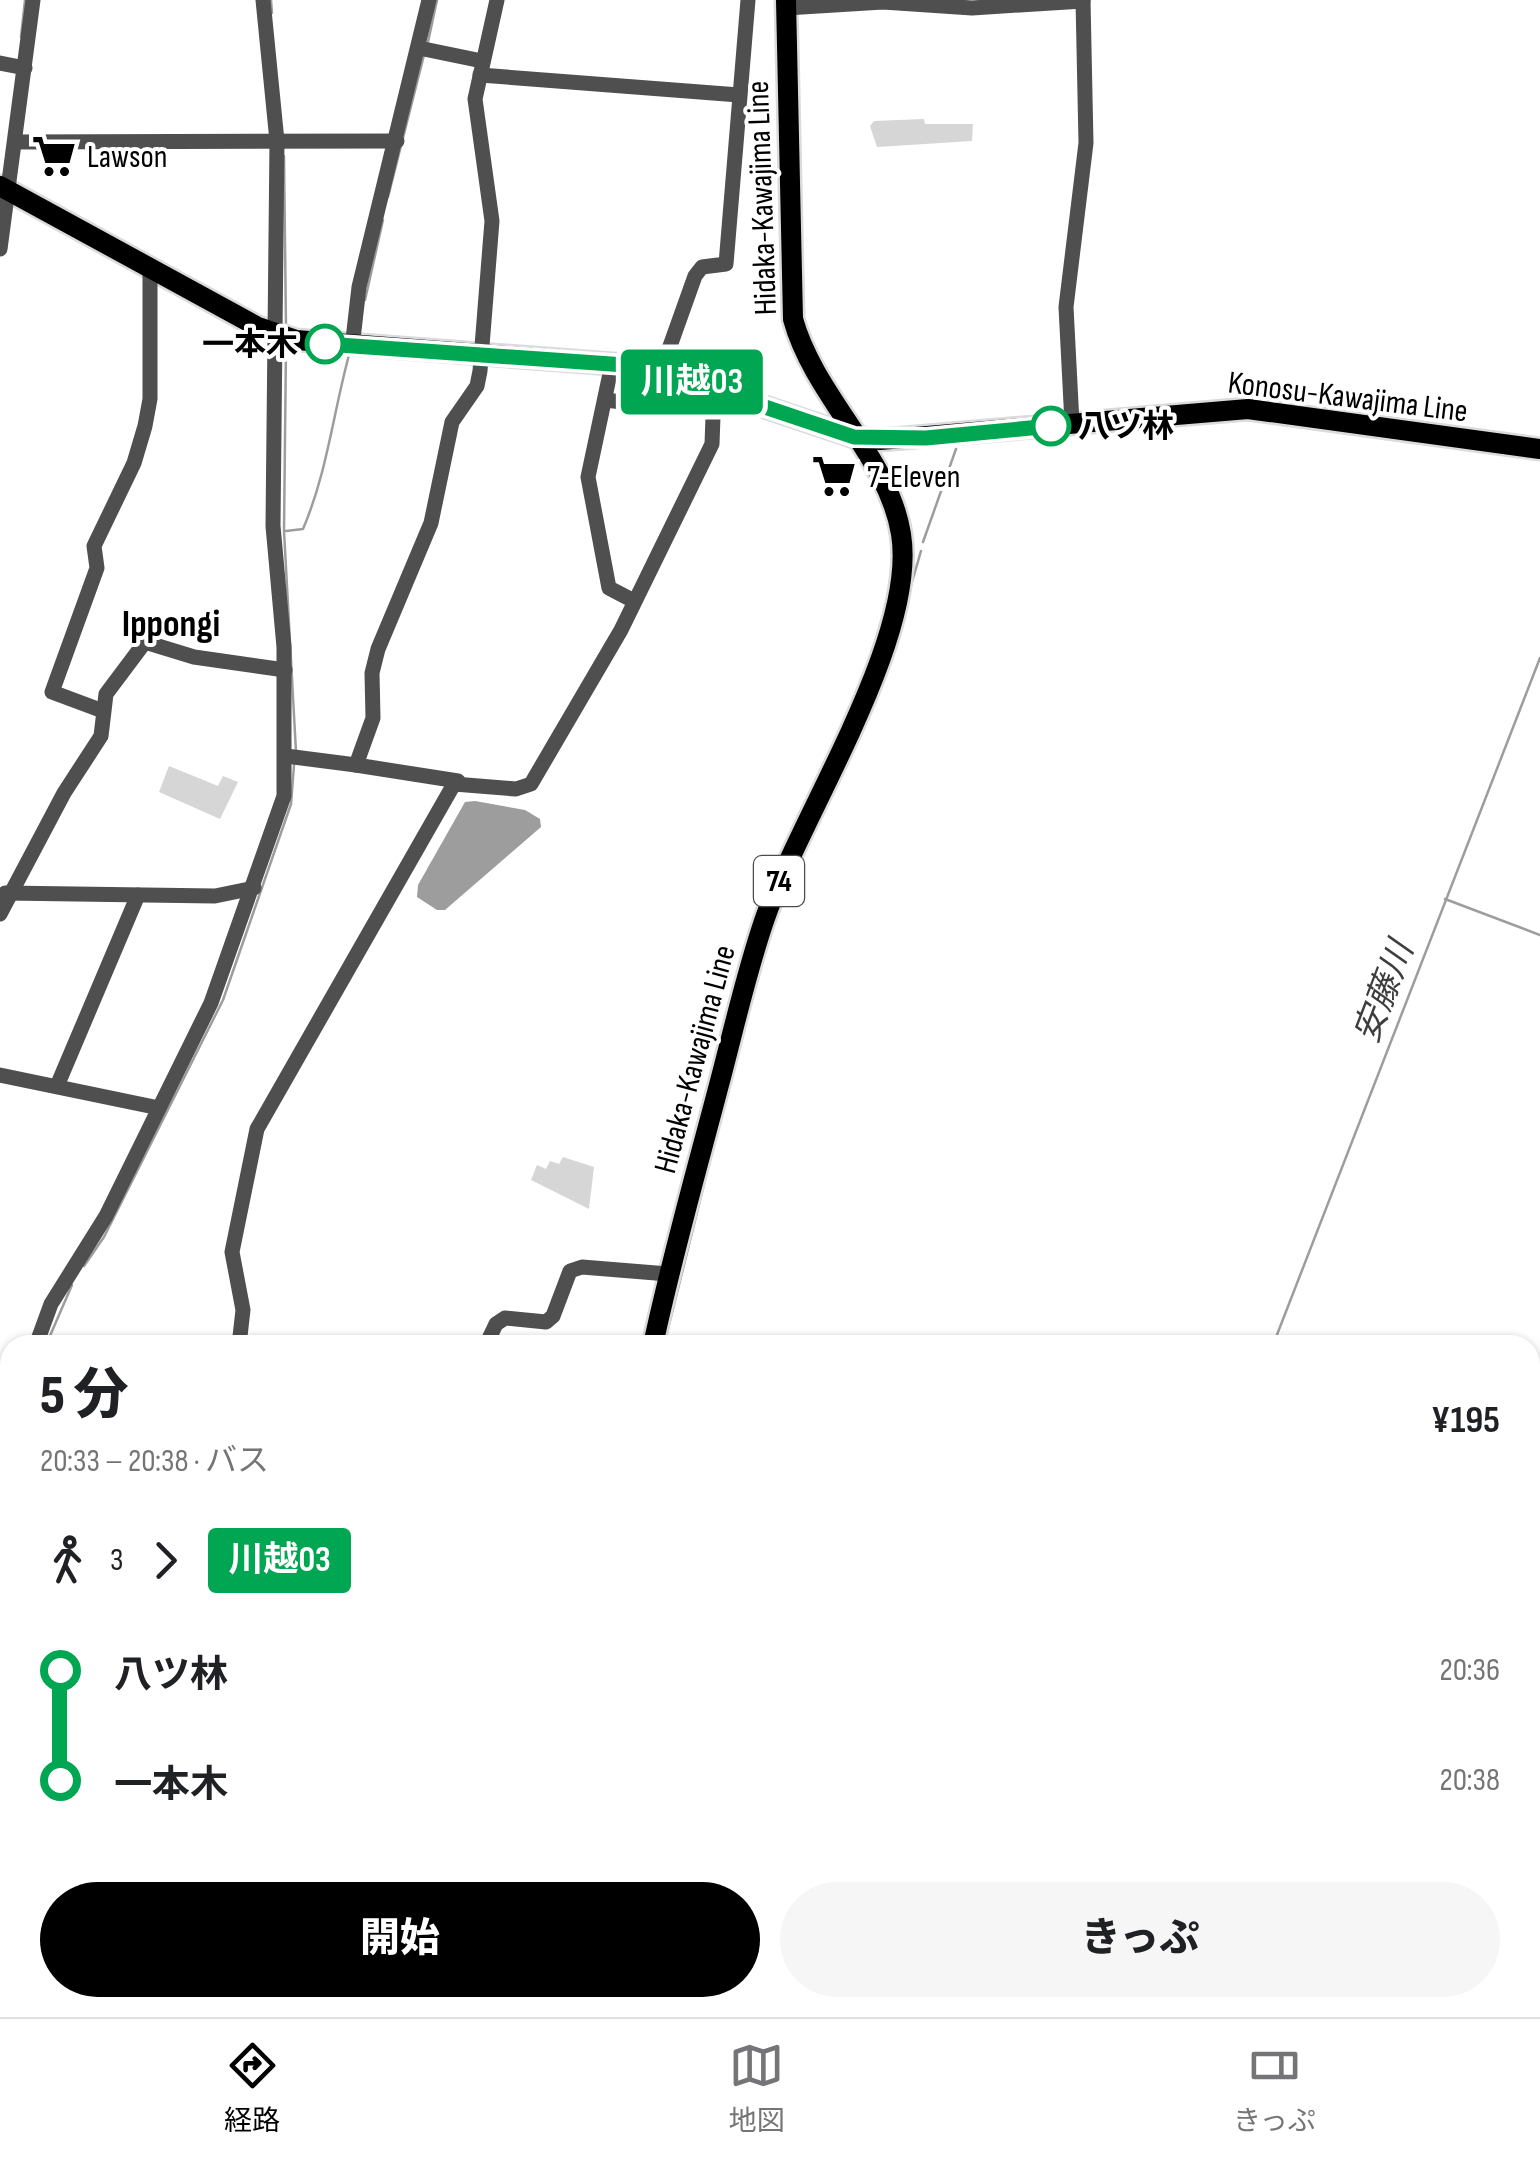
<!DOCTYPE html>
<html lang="ja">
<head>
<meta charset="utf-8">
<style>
	body { margin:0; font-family:"Sofia Sans Condensed","Noto Sans JP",sans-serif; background:#f6f6f6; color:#202124; height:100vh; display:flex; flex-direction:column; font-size:38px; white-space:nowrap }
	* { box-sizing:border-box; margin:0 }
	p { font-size:32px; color:#757577 }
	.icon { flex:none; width:55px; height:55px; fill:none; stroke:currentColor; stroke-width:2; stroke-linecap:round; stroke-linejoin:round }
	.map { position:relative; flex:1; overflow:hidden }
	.drawer { position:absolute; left:0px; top:1335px; width:1540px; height:682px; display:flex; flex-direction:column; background:#fff; border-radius:30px 30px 0 0; box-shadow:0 2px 8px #0004 }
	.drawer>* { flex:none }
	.badge { padding:0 20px; border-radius:8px; font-size:35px; line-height:65px }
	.map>.badge { position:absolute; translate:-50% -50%; box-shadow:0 0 0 5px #fff }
	.legs { display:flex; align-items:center; gap:15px; height:110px; padding:0 40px; font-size:32px }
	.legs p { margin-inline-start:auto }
	.overview { display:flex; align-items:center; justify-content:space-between; height:170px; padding:0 40px }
	h1 { font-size:55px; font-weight:800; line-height:75px }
	.cta { display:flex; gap:20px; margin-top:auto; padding:20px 40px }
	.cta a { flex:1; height:115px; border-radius:60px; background:#000; color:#fff; font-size:40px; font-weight:800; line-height:115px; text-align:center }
	.cta a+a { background:#f6f6f6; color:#202124 }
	ul { padding:0 40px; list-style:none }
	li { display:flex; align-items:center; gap:35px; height:110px; font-size:38px }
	li i { display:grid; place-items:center; width:15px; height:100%; margin:0 12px; background:currentColor }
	li i::after { content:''; width:25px; height:25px; margin:-12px; border:8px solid; border-radius:50%; background:#fff }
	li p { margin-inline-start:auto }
	li:first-child i { background:linear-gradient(#0000 50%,currentColor 0) }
	li:last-child i { background:linear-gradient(currentColor 50%,#0000 0) }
	.dock { display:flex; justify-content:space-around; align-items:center; height:140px; border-top:2px solid #e0e0e0; background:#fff; font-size:28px; color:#757577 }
	.dock a { display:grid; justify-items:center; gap:5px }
	.dock .active { color:#000 }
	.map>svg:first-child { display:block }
</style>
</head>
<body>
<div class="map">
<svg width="1540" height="2017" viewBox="0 0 1540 2017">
	<rect width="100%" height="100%" fill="#fff"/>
	<!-- green -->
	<g fill="#d6d6d6">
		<path d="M924,119l1,5h48l-1,17 -95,6 -7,-21 4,-5z"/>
		<path d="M169,766l49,20 5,-10 15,6 -18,37 -61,-27z"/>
		<path d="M563,1157l31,10 -5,42 -58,-29 6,-15 9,4 4,-8 9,3z"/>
	</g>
	<!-- water -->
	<path fill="#9d9d9d" d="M475,801l50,9 15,9 1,8 -96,83h-8l-20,-13 1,-12 47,-83z"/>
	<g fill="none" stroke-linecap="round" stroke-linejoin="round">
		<!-- stream -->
		<g stroke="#9d9d9d" stroke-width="2.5">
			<path d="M271,0l1,13"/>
			<path d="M21,37l4,-37"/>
			<path d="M428,42l9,-42"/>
			<path d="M284,156l2,172"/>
			<path d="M388,197l36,-142"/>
			<path d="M365,300l18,-80"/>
			<path d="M286,346l-2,185 12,221"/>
			<path d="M286,531l17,-2c24,-56 30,-115 46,-174"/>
			<path d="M923,542l33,-93"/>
			<path d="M905,606l16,-55"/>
			<path d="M1445,899l95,36"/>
			<path d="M84,1266l20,-29 119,-237 68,-196 3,-39"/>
			<path d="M46,1345l26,-60"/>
			<path d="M664,1345l54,-217"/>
			<path d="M1273,1345l267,-687"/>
			<path d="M6,1461l4,57"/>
			<path d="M8,1541l2,-17"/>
			<path d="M0,1581l6,-28"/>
			<path d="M1530,1854l6,-12"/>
			<path d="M990,2017l7,-9"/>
			<path d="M1464,2017l4,-9"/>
		</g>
		<!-- major casing -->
		<g stroke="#dbdbdb" stroke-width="25">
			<g id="major">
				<path d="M0,186l258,141 38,13 329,25 57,14 172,58 26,3 368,-31 292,40"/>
				<path d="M653,1345c19,-89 44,-176 67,-264 14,-53 26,-107 44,-160 36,-105 154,-282 137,-387 -12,-77 -87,-138 -108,-215l-7,-319"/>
				<path d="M560,2017l1,-9"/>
			</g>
		</g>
		<!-- highway casing -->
		<g stroke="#dbdbdb" stroke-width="28">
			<g id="highway">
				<path d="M1530,1817l10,-6"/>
				<path d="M1120,2017l18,-9"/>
				<path d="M1155,2017l18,-9"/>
			</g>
		</g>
		<!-- minor -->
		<g stroke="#4f4f4f" stroke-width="15">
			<path d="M786,8l97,-6 89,6 111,-7"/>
			<path d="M419,48l63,13"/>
			<path d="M0,63l25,5"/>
			<path d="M480,75l259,20"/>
			<path d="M15,142l382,-1"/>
			<path d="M0,249l33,-249"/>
			<path d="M352,348l7,-61 70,-287"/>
			<path d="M612,364l-24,113 21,111 25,13"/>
			<path d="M605,400l44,5 46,-129 7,-9 24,-3 22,-264"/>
			<path d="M1072,423l-6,-116 20,-164 -3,-143"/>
			<path d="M103,711l-51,-19 45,-124 -3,-22 40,-83 11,-37 5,-27v-130"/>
			<path d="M286,756l70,9 17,-47 -1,-45 6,-24 53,-126 21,-101 25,-36 3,-15 12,-150 -17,-122 22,-99"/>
			<path d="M356,765l102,16"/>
			<path d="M5,893l210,3 39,-8"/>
			<path d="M0,914l64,-121 37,-57 5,-42 39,-52 49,15 91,13"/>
			<path d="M0,1075l159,33"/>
			<path d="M57,1086l81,-191"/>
			<path d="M36,1345l15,-41 55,-88 105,-213 73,-207v-149l-11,-121 4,-385 -14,-141"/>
			<path d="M239,1345l4,-35 -11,-58 25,-123 197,-345 62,5 15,-5 90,-154 91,-186 2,-55"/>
			<path d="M486,1345l10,-21 9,-6 41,4 7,-6 17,-45 12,-4 86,7"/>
			<path d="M0,1455l10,-35"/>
			<path d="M0,1509v39"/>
			<path d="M419,2008l8,9"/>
		</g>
		<!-- major -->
		<use href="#major" stroke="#000" stroke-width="20"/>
		<!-- highway -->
		<use href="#highway" stroke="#000" stroke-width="22"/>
	</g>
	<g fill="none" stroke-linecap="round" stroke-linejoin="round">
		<!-- line-1 casing -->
		<g stroke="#fff" stroke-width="22">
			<path id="line-1" d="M325,344l300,21 57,14 172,58 72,1 125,-12"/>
		</g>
		<!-- line-1 -->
		<use href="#line-1" stroke="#00a651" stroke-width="15"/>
	</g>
	<!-- icons -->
	<defs>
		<g id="supermarket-bare" transform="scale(3.45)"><path d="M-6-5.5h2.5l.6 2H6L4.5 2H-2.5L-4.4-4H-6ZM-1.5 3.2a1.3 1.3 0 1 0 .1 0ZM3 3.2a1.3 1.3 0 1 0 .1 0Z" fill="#000" stroke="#fff" stroke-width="2.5" paint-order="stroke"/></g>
	</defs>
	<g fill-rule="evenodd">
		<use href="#supermarket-bare" x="54" y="156"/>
		<use href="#supermarket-bare" x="834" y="476"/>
	</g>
	<!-- markers -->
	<g fill="#fff" stroke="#00a651" stroke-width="5">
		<circle cx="325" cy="344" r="18"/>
		<circle cx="1051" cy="426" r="18"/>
	</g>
	<g text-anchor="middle" stroke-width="8" stroke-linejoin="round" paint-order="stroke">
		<!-- shield labels -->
		<rect fill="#fff" stroke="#4c4c4c" stroke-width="2.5" x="754" y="856" width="50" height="50" rx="8"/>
		<g font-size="30" font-weight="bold" fill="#000">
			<text x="779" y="891">74</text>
		</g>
		<!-- poi labels -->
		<g font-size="32" fill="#000" stroke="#fff" text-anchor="start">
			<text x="87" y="167">Lawson</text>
			<text x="867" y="487">7-Eleven</text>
		</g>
		<!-- street labels -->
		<g font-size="32" fill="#000" stroke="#fff">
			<text transform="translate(761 198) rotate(-92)" y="11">Hidaka-Kawajima Line</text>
			<text transform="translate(1348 396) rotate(7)" y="11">Konosu-Kawajima Line</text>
			<text transform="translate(694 1059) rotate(-75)" y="11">Hidaka-Kawajima Line</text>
		</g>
		<!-- stop labels -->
		<g font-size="32" font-weight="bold" fill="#000" stroke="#fff" text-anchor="end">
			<text x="298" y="355">一本木</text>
			<text x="1078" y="437" text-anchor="start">八ツ林</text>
		</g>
		<!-- water labels -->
		<g font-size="35" font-style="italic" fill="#3e3e3e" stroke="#fff">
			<text transform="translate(1383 992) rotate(-69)" y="12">安藤川</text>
		</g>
		<!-- quarter labels -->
		<g font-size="38" font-weight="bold" fill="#000" stroke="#fff">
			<text x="171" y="636">Ippongi</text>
		</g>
	</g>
</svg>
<b class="badge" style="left:692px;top:382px;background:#00a651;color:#fff">川越03</b>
<section class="drawer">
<div class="overview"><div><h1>5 分</h1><p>20:33 – 20:38 · バス</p></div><b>¥195</b></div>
<div class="legs"><svg class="icon" aria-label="walk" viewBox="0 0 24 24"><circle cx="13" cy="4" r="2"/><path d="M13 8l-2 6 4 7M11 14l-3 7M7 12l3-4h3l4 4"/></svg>3<svg class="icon" aria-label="forward" viewBox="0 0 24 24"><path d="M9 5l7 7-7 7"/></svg><b class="badge" style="background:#00a651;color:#fff">川越03</b></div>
<ul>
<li><i style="color:#00a651"></i><b>八ツ林</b><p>20:36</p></li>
<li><i style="color:#00a651"></i><b>一本木</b><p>20:38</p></li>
</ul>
<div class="cta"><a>開始</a><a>きっぷ</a></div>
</section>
</div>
<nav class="dock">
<a class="active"><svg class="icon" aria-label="directions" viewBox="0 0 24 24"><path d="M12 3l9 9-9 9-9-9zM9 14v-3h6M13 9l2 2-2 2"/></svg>経路</a>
<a><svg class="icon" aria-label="map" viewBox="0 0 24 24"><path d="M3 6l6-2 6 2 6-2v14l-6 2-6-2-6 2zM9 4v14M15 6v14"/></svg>地図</a>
<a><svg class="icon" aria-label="tickets" viewBox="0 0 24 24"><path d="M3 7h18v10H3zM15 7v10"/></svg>きっぷ</a>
</nav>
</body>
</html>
